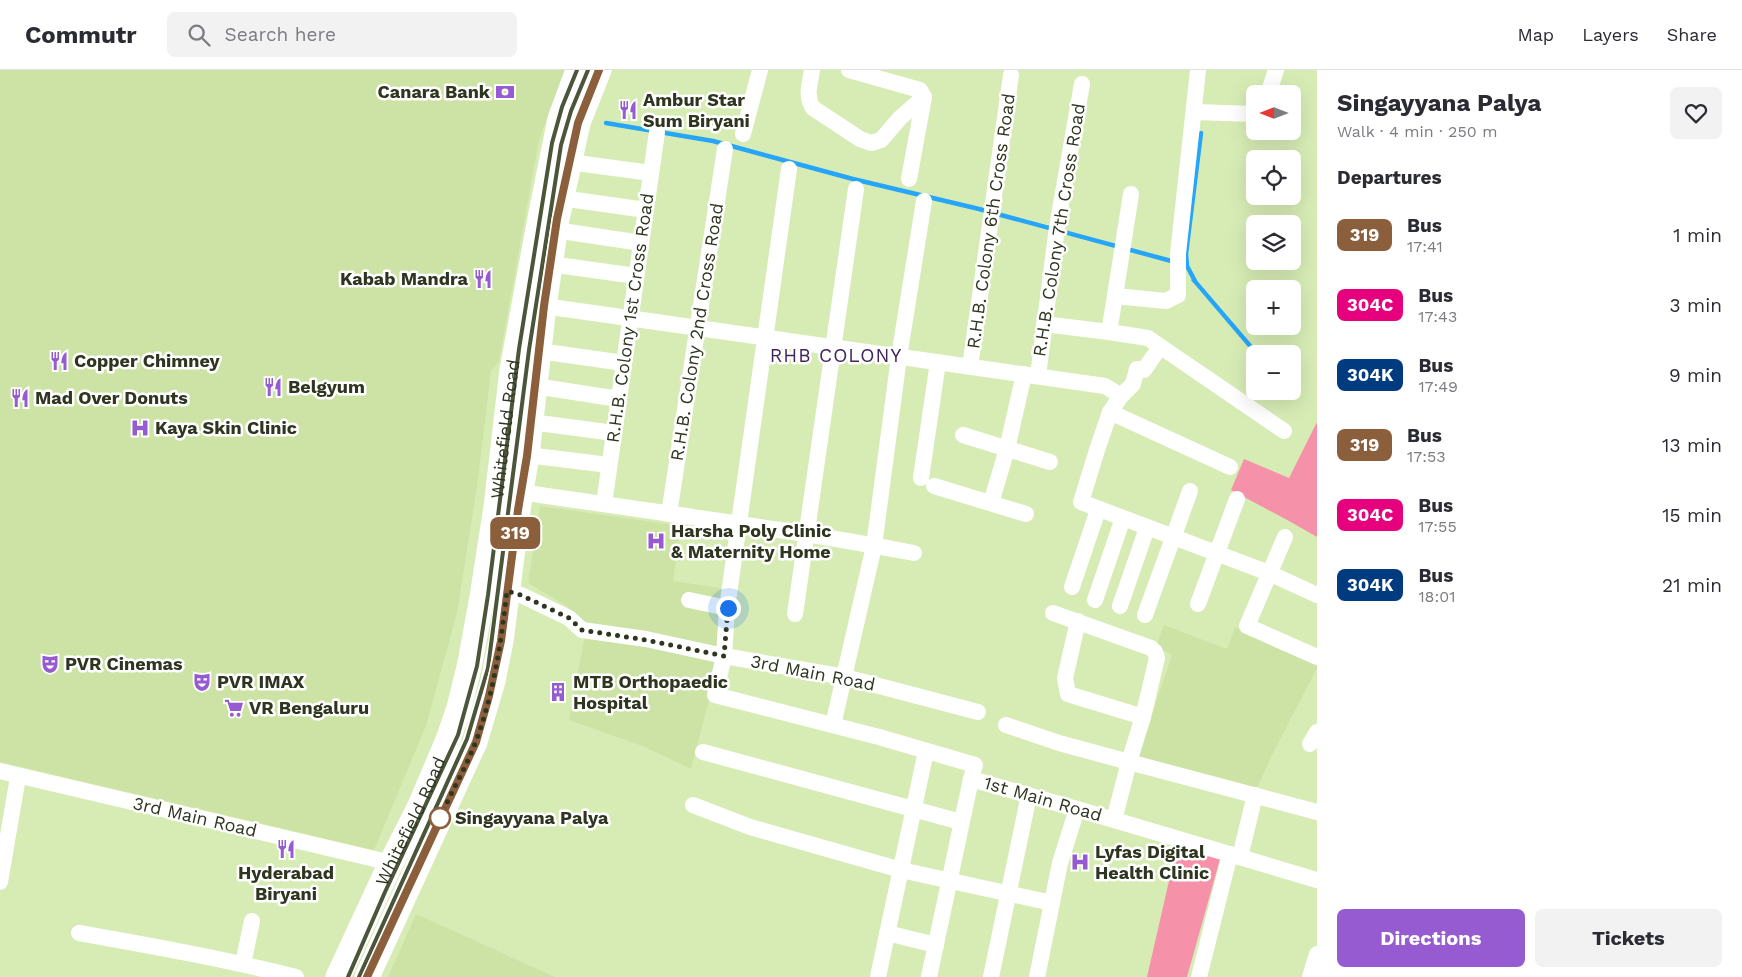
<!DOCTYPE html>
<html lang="en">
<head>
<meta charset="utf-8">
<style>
	body { margin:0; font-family:"Work Sans",sans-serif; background:#f2f2f3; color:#2b2b33; height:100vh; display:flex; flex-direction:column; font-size:19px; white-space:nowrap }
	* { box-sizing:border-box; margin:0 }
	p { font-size:16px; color:#7c7c81 }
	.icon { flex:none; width:28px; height:28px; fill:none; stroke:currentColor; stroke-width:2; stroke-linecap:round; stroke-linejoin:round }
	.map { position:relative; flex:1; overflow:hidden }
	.side { display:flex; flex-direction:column; background:#fff; width:425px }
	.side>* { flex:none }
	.badge { padding:0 10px; border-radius:8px; font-size:18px; line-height:32px }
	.needle { width:32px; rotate:270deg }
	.tools { position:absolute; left:1246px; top:15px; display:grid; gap:10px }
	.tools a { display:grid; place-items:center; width:55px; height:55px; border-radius:8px; background:#fff; box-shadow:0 5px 20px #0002; font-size:25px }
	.you { position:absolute; width:25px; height:25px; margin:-12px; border:4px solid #fff; border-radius:50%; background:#1a73e8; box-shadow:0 0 0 8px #1a73e833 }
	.map>.badge { position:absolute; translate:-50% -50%; box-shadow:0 0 0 2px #fff }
	h2 { padding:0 20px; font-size:19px; line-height:45px }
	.round { display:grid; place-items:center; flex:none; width:52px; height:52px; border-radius:8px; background:#f2f2f3 }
	.overview { display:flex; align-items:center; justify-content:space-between; height:85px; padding:0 20px }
	h1 { font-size:24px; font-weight:700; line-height:38px }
	.button { display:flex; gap:10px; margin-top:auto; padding:10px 20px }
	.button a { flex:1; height:58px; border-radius:8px; background:#965ad1; color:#fff; font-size:20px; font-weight:700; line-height:58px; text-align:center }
	.button a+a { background:#f2f2f3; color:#2b2b33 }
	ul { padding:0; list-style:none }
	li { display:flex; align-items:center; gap:15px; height:70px; padding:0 20px }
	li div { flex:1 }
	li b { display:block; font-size:19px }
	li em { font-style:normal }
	li .badge { min-width:55px; font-weight:700; text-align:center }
	header { display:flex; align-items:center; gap:30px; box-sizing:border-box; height:70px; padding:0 25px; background:#fff; border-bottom:1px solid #e1e1e2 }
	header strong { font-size:24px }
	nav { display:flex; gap:28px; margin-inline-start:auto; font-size:18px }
	.search { width:350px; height:45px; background:#f2f2f3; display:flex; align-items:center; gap:12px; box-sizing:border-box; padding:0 18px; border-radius:8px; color:#7c7c81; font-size:19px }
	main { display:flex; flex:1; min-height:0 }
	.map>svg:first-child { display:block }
</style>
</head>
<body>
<header>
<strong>Commutr</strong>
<div class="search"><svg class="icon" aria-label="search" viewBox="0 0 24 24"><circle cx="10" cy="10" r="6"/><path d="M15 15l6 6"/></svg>Search here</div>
<nav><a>Map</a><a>Layers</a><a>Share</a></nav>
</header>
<main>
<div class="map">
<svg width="1317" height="907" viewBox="0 0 1317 907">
	<rect width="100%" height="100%" fill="#d7ecb5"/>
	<!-- built -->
	<g fill="#cce3a5">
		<path d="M0,0h565l-26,70 -40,221 -8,10 -14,116 -20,126 -31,113 -52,124 -374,-88z"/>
		<path d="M540,436l141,20 -8,55 54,8 -6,60 -136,-22 -17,-20 -40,-24z"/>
		<path d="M1164,555l63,24 8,-22 82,36v5l-47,91 -13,29 -119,-31 34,-102 -16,-9z"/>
		<path d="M585,565l132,25 -7,36 -19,73 -46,-22 -76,-27z"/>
		<path d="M416,844l139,63h-167z"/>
	</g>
	<!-- green -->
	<g fill="#f591a9">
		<path d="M1317,352v115l-28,-16 -58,-31 13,-31 45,19z"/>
		<path d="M1177,776l43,13 -33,118h-40z"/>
	</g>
	<!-- water -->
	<path fill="#26a5f9" d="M1194,207l66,77 -5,1 -64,-75z"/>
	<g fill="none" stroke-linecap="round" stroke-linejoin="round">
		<!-- stream -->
		<g stroke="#26a5f9" stroke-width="4.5">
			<path d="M606,53l107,18 140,38 126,30 196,53"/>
			<path d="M1195,211l-8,-15 -1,-12 15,-121"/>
		</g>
		<!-- street -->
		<g stroke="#fff" stroke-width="16">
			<path d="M812,0c-2,14 -7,26 1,38l47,31 11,4 10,-3 19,-22 24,-21"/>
			<path d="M849,0l71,20 4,7 -15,82"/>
			<path d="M1268,24l8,-24"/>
			<path d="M1194,42l61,2"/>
			<path d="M743,64l17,-64"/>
			<path d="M569,92l82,11"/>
			<path d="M561,128l85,12"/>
			<path d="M555,160l86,13"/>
			<path d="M550,194l86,12"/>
			<path d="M1115,226l16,-102"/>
			<path d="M544,236l561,80 16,10"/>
			<path d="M1044,254l65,8 6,-36 51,5 12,-6v-41l20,-184"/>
			<path d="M1109,262l39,6 136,93"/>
			<path d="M1160,277l-16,23 -7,-1 -4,15 -12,12 -11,16 -13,38 -16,52 188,71 48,22"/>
			<path d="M539,281l85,12"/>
			<path d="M970,297l41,-292"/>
			<path d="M1038,306l19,-149 25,-143"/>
			<path d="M535,316l84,13"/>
			<path d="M1110,342l120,55"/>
			<path d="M531,352l83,11"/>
			<path d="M963,365l87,27"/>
			<path d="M527,385l82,10"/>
			<path d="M921,408l17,-116"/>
			<path d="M934,416l92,28"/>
			<path d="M521,422c131,20 263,36 393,61"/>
			<path d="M991,433l16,-54 17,-75"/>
			<path d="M604,434l53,-372"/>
			<path d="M669,444l56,-365"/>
			<path d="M1285,467l-38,89 70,31"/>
			<path d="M1072,517l26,-77"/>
			<path d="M507,521l14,4 48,23 13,12 64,9 78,17 121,21 133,35"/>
			<path d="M689,530l38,8 62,-439"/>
			<path d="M1095,530l28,-82"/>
			<path d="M1198,534l39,-105"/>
			<path d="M1120,536l27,-78"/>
			<path d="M727,538l-3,48 -9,39 164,42 96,28 -4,14 -42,198"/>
			<path d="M1053,543l98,35 4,4 2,6 -14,59"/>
			<path d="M795,544l61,-425"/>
			<path d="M1145,545l45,-124"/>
			<path d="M833,655l41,-179 25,-189 25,-156"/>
			<path d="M1006,655l53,18 70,19 14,-45 -75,-23 -3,-16 13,-57"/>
			<path d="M1310,674l7,-12"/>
			<path d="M703,682l258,70"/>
			<path d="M0,701l379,89 10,7"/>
			<path d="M971,709l106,30 240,71"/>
			<path d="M693,735l57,22 151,43 151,33"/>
			<path d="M1114,750l15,-58 188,50"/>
			<path d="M1240,787l15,-62"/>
			<path d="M0,812l18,-105"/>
			<path d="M79,863c73,13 146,26 217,44"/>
			<path d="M887,863l49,12"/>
			<path d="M243,894l9,-43"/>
			<path d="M878,907l48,-226"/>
			<path d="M991,907l38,-182"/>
			<path d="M1037,907l23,-114 17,-54"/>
			<path d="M1199,907l31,-123"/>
			<path d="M1310,907l7,-23"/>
		</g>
		<!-- primary -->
		<g stroke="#fff" stroke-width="25">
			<path id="s1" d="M338,907l51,-110 30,-59 29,-68 11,-32 11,-45 12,-66 14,-90 16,-137 29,-157 19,-94 18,-49"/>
			<path d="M367,907l108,-235 18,-61 8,-40 17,-131 9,-55 17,-149 13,-87 21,-96 21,-53"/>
		</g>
		<!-- rail -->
		<g stroke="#4b553a" stroke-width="4">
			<path d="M348,907l37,-85 73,-157 19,-69 11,-71 31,-246 33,-206 10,-36 15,-37"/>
			<path d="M359,907l108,-238 21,-71 41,-318 32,-205 10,-34 17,-41"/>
		</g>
	</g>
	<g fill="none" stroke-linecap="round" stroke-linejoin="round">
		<!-- line casing -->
		<g stroke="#fff" stroke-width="11">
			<path id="line" d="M367,907l109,-235 13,-46 12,-55 17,-131 9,-54 17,-150 13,-87 21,-96 21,-53"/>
		</g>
		<!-- line -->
		<use href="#line" stroke="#8b5e3c" stroke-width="8"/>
		<!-- walk -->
		<path stroke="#2e3620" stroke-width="5" stroke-dasharray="0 9" d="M440,748c11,-26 26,-50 36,-77 18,-48 25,-99 31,-150l14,4 48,23 13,12 64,10 78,16 4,-48"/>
	</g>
	<!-- icons -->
	<defs>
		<g id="bank-bare" transform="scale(1.5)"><path d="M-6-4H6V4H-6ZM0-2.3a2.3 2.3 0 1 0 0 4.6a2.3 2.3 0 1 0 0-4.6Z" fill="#965ad1" stroke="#fff" stroke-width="2.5" paint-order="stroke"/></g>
		<g id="restaurant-bare" transform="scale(1.5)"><path d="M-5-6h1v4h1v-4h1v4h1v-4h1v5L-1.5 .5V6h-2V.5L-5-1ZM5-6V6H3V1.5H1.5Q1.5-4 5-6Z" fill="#965ad1" stroke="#fff" stroke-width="2.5" paint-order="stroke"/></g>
		<g id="hospital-bare" transform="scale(1.5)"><path d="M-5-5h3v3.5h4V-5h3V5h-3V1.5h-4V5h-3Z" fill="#965ad1" stroke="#fff" stroke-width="2.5" paint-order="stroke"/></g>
		<g id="theatre-bare" transform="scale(1.5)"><path d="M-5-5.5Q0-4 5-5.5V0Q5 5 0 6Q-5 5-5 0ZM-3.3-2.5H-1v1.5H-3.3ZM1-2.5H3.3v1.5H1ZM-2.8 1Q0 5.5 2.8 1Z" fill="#965ad1" stroke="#fff" stroke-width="2.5" paint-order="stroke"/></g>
		<g id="building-bare" transform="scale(1.5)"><path d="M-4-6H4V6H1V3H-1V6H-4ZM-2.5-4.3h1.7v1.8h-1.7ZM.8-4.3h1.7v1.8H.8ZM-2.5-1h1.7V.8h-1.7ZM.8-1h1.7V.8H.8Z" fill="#965ad1" stroke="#fff" stroke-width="2.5" paint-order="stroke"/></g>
		<g id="supermarket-bare" transform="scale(1.5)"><path d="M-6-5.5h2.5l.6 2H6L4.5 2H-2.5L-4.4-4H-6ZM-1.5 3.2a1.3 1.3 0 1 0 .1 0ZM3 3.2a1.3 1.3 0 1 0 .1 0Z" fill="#965ad1" stroke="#fff" stroke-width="2.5" paint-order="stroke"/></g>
	</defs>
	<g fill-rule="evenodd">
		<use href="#bank-bare" x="505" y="22"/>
		<use href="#restaurant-bare" x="628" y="40"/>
		<use href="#restaurant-bare" x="483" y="209"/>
		<use href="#restaurant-bare" x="59" y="291"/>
		<use href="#restaurant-bare" x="273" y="317"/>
		<use href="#restaurant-bare" x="20" y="328"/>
		<use href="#hospital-bare" x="140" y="358"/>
		<use href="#hospital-bare" x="656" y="471"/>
		<use href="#theatre-bare" x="50" y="594"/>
		<use href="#theatre-bare" x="202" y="612"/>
		<use href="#building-bare" x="558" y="622"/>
		<use href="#supermarket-bare" x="234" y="638"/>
		<use href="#restaurant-bare" x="286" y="779"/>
		<use href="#hospital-bare" x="1080" y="792"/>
	</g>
	<!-- markers -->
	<circle fill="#fff" stroke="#8b5e3c" stroke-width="2.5" cx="440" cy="748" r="10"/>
	<g text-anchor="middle" stroke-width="5" stroke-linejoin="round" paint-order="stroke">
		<!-- poi labels -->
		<g font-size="18" font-weight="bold" fill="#2e3620" stroke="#fff" text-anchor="start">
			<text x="490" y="28" text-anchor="end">Canara Bank</text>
			<text x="643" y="36">Ambur Star<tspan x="643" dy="21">Sum Biryani</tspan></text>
			<text x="468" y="215" text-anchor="end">Kabab Mandra</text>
			<text x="74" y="297">Copper Chimney</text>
			<text x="288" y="323">Belgyum</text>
			<text x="35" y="334">Mad Over Donuts</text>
			<text x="155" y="364">Kaya Skin Clinic</text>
			<text x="671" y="467">Harsha Poly Clinic<tspan x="671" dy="21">&amp; Maternity Home</tspan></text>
			<text x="65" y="600">PVR Cinemas</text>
			<text x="217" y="618">PVR IMAX</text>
			<text x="573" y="618">MTB Orthopaedic<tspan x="573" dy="21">Hospital</tspan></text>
			<text x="249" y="644">VR Bengaluru</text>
			<text x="1095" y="788">Lyfas Digital<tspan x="1095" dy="21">Health Clinic</tspan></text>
			<text x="286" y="809" text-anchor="middle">Hyderabad<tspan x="286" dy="21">Biryani</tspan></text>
		</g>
		<!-- street labels -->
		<g font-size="18" fill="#2e3620" stroke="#fff">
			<text transform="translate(991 151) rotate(-82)" y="6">R.H.B. Colony 6th Cross Road</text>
			<text transform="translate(1059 160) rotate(-81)" y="6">R.H.B. Colony 7th Cross Road</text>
			<text transform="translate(630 248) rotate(-82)" y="6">R.H.B. Colony 1st Cross Road</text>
			<text transform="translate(697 262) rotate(-81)" y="6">R.H.B. Colony 2nd Cross Road</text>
			<text dy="6" stroke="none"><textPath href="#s1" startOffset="578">Whitefield Road</textPath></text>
			<text transform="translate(813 603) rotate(11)" y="6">3rd Main Road</text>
			<text transform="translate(1043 729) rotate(16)" y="6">1st Main Road</text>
			<text transform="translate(195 747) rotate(13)" y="6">3rd Main Road</text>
			<text dy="6" stroke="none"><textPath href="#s1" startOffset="172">Whitefield Road</textPath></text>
		</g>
		<!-- stop labels -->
		<g font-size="18" font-weight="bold" fill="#2e3620" stroke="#fff" text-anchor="start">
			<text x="455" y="754">Singayyana Palya</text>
		</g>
		<!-- neighbourhood labels -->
		<g font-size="19" letter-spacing="1" fill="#40245d" stroke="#fff">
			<text x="836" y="292">RHB COLONY</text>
		</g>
	</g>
</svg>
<div class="tools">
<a><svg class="needle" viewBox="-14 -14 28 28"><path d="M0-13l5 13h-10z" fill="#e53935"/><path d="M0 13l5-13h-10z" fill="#7c7c81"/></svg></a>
<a><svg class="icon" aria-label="locate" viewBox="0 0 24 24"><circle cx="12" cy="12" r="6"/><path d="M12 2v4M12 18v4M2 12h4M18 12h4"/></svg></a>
<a><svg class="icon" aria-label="layers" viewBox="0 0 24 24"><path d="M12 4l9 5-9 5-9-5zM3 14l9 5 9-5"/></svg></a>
<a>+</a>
<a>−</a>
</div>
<div class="you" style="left:728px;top:538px"></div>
<b class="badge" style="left:515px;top:463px;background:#8b5e3c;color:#fff">319</b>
</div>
<section class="side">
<div class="overview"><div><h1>Singayyana Palya</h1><p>Walk · 4 min · 250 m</p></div><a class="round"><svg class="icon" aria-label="heart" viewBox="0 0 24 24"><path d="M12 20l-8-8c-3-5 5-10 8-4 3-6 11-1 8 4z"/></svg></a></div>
<h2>Departures</h2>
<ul>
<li><span class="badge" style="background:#8b5e3c;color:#fff">319</span><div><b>Bus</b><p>17:41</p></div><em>1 min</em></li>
<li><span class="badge" style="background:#e6007e;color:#fff">304C</span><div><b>Bus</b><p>17:43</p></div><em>3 min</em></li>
<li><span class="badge" style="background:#003b80;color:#fff">304K</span><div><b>Bus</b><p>17:49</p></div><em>9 min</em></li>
<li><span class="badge" style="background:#8b5e3c;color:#fff">319</span><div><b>Bus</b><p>17:53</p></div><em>13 min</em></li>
<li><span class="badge" style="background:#e6007e;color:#fff">304C</span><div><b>Bus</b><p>17:55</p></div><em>15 min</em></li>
<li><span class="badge" style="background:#003b80;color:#fff">304K</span><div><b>Bus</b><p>18:01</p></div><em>21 min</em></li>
</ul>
<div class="button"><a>Directions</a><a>Tickets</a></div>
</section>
</main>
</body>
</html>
